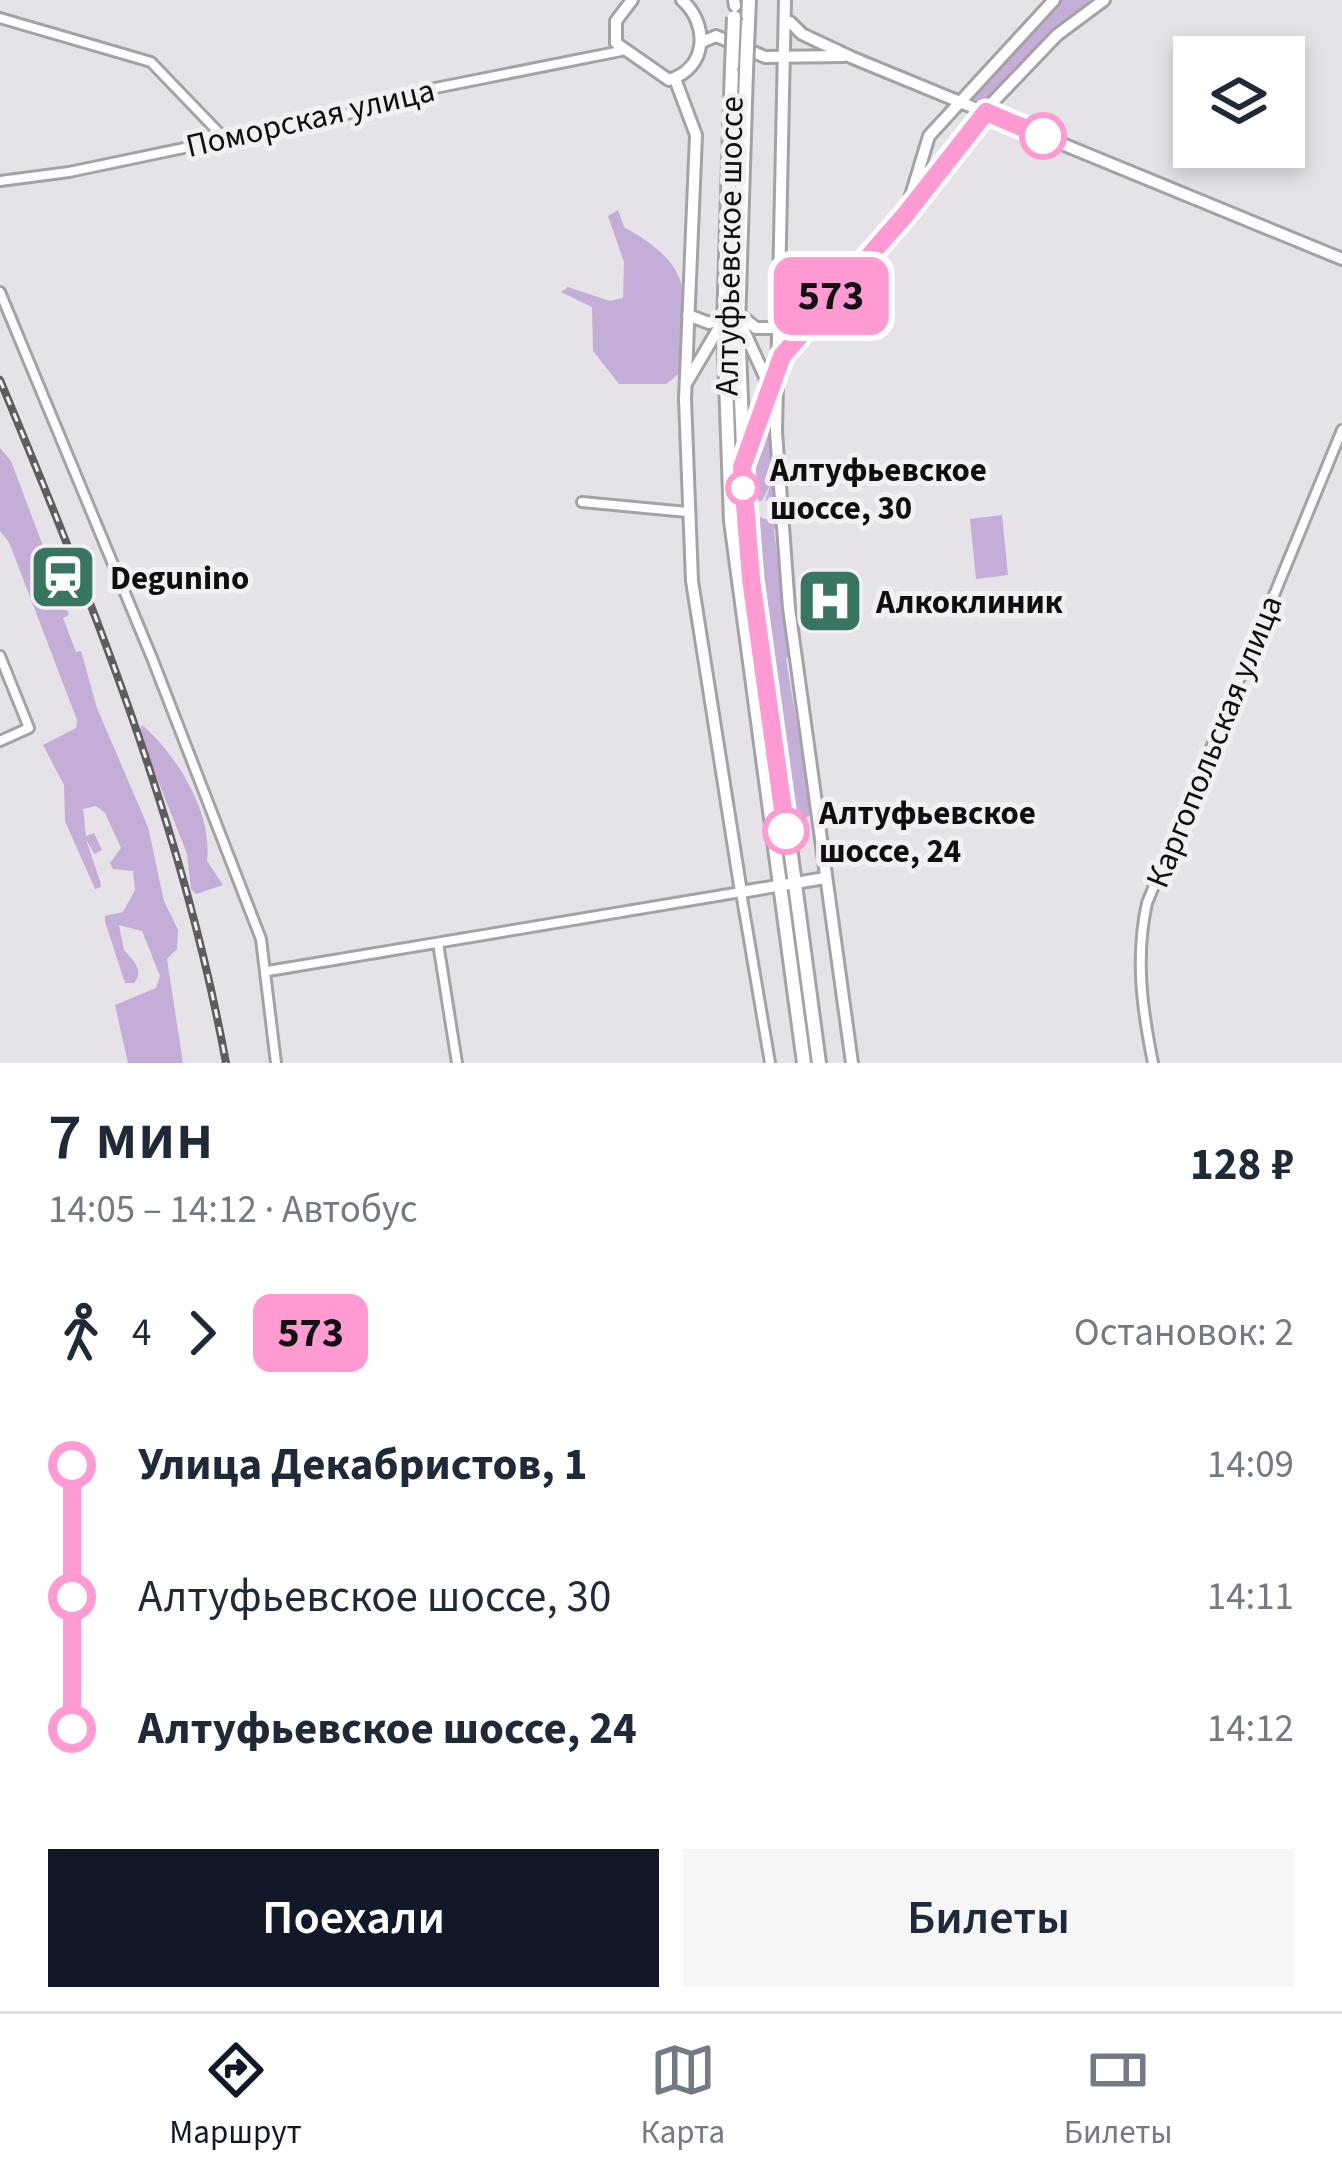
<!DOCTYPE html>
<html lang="ru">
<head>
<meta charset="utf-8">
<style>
	body { margin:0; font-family:"Source Sans 3",sans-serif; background:#f6f6f7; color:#1f2937; height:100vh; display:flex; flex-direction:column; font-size:45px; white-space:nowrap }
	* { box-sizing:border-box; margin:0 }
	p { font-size:39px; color:#747a83 }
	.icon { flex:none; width:66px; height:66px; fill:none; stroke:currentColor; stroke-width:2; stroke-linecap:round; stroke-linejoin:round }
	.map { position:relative; height:1063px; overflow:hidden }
	.drawer { display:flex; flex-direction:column; background:#fff; flex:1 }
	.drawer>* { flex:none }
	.badge { padding:0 24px; border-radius:18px; font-size:42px; line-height:78px }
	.controls { position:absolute; left:1173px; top:36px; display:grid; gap:24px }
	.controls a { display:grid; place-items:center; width:132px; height:132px; border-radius:0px; background:#fff; box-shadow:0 6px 18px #0003; font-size:60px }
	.map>.badge { position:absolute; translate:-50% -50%; box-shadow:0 0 0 6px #fff }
	.legs { display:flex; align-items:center; gap:18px; height:132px; padding:0 48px; font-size:39px }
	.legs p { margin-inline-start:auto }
	.summary { display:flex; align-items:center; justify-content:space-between; height:204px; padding:0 48px }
	h1 { font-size:66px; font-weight:600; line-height:90px }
	.cta { display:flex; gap:24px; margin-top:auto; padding:24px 48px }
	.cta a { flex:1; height:138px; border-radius:0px; background:#111827; color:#fff; font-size:48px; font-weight:600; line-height:138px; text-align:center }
	.cta a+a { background:#f6f6f7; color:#1f2937 }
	ul { padding:0 48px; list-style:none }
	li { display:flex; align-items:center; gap:42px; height:132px; font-size:45px }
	li i { display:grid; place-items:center; width:18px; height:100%; margin:0 15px; background:currentColor }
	li i::after { content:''; width:30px; height:30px; margin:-15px; border:9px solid; border-radius:50%; background:#fff }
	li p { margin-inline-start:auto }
	li:first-child i { background:linear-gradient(#0000 50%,currentColor 0) }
	li:last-child i { background:linear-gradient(currentColor 50%,#0000 0) }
	.tab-bar { display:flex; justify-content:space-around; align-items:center; height:168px; border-top:3px solid #e0e1e3; background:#fff; font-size:33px; color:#747a83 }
	.tab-bar a { display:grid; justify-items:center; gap:6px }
	.tab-bar .active { color:#111827 }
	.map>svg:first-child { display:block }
</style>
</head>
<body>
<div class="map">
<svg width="1342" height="1063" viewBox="0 0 1342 1063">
	<rect width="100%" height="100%" fill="#e5e3e7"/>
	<!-- green -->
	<g fill="#c4add7">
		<path d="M1062,0h35l-42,29 -71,74 -13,-6z"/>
		<path d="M618,210l6,17c74,42 61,65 57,145l-15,12h-47l-26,-33 -1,-44 -31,-15 7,-5 42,14 13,-3 1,-36 -16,-46z"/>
		<path d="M770,411l6,88 -11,2 6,-18 -9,18 -10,2 3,-12 -9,-26z"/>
		<path d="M0,448l11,13 58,154 -6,3 13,34 5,-1 16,57 51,119 16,74 14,29 -1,19 -10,10 16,104h-55l-13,-58 41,-17 4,-12 -18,-45 -23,-6 5,25c8,10 21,19 10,33h-9l-20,-61v-6l18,-4 12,-22 -2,-19 -20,-2 -3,-6 11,-15 -16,-35 -9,-7 -13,3 3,27 8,-3 8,17 -8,4 -8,-15 14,42 1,6 -6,2 -30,-68 -1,-36 -21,-40 33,-17 1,-8 -68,-178 -9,-11z"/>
		<path d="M1002,515l6,60 -32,4 -6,-60z"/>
		<path d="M760,517l18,6 -4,7 16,126 -4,3 26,155 -15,9 -7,-25h-5l-31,-263 -2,-17 7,5z"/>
		<path d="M142,725c36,31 71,89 65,136l16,24 -27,9 -5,-5 -4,-35 -48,-122z"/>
	</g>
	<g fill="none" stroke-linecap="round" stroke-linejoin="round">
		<!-- street casing -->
		<g stroke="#a4a2a5" stroke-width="14">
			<g id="street">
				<path d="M0,18l151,44 73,76"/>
				<path d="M0,181l69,-9 297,-62 34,-15 221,-44"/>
				<path d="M0,292l152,366 109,281 15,124"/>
				<path d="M582,502l105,10"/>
				<path d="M0,656l29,72 -29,13"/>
				<path d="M438,943l19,120"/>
				<path d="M268,971l473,-79 29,171"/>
				<path d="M1153,1063c-11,-54 -18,-106 -6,-160l195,-473"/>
			</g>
		</g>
		<!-- secondary casing -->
		<g stroke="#a4a2a5" stroke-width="16">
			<g id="secondary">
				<path d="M632,0l-16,21v22l53,37c39,-12 40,-56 13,-80"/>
				<path d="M734,0l1,6"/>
				<path d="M785,0l-9,432 13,176 63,455"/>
				<path d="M790,22l12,12 51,24 489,201"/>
				<path d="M702,42l14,-6 49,21 79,-1"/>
				<path d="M675,79l21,56 -11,264 7,182 49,311 84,-14"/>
				<path d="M906,212l23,-76 125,-136"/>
				<path d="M688,315l21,8 15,-6"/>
				<path d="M741,316l15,12h44"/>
				<path d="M740,322l32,70"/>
				<path d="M779,362l28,-38 135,-153 50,-68 65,-68 47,-35"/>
				<path d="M687,382l36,-61"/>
				<path d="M745,458l25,-67"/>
			</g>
		</g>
		<!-- primary casing -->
		<g stroke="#a4a2a5" stroke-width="18">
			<g id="primary">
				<path d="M748,23l1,-23"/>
				<path d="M732,66l-8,259 7,196 73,542"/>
				<path d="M746,71l-8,255 8,194 73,543"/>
			</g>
		</g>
		<!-- street -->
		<use href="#street" stroke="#fff" stroke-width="8"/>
		<!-- secondary -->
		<use href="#secondary" stroke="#fff" stroke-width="10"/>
		<!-- primary -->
		<use href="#primary" stroke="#fff" stroke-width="12"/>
		<!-- rail casing -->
		<g stroke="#5d5c5e" stroke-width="8">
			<path id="rail" d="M0,380c92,220 183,447 226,683"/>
		</g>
		<!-- rail -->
		<use href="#rail" stroke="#f2f0f4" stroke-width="3" stroke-dasharray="9" stroke-linecap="butt"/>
		<!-- primary-bridge casing -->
		<g stroke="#a4a2a5" stroke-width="18" stroke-linecap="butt">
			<g id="primary-bridge">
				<path d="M732,66l2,-49"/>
				<path d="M746,71l2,-48"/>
			</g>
		</g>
		<!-- primary-bridge -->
		<use href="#primary-bridge" stroke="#fff" stroke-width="12"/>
	</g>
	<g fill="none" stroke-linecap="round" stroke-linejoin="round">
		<!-- line-1 casing -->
		<g stroke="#fff" stroke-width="27">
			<path id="line-1" d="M786,831l-35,-252 -9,-112 40,-111 123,-141 81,-103 57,24"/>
		</g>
		<!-- line-1 -->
		<use href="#line-1" stroke="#ff9ad2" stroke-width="18"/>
	</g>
	<!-- icons -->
	<defs>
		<g id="station-square" transform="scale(3.45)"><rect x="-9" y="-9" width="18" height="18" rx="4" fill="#387662" stroke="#f2f0f4"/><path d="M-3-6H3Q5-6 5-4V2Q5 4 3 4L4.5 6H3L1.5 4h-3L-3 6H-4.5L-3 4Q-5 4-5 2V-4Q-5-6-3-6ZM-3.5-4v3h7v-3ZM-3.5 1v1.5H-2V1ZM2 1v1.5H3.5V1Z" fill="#fff"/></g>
		<g id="hospital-square" transform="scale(3.45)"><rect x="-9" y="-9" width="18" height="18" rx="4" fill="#387662" stroke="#f2f0f4"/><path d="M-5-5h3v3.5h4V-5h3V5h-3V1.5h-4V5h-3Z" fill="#fff"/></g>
	</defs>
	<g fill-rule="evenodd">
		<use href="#station-square" x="63" y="577"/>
		<use href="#hospital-square" x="830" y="601"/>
	</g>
	<!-- markers -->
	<g fill="#fff" stroke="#ff9ad2" stroke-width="6">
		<circle cx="1043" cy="136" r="21"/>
		<circle cx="743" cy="488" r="15"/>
		<circle cx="786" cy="831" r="21"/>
	</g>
	<g text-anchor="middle" stroke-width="10" stroke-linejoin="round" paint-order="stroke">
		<!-- street labels -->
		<g font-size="33" fill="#0f0f10" stroke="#f2f0f4">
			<text transform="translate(310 117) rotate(-13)" y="12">Поморская улица</text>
			<text transform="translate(728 246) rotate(-89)" y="12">Алтуфьевское шоссе</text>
			<text transform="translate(1213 741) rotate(-68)" y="12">Каргопольская улица</text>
		</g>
		<!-- stop labels -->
		<g font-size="33" font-weight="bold" fill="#0f0f10" stroke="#f2f0f4" text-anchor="start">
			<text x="770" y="481">Алтуфьевское<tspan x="770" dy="38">шоссе, 30</tspan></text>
			<text x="819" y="824">Алтуфьевское<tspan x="819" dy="38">шоссе, 24</tspan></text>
		</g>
		<!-- poi labels -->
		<g font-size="33" font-weight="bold" fill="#0f0f10" stroke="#f2f0f4" text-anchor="start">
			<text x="110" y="589">Degunino</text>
			<text x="876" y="613">Алкоклиник</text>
		</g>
	</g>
</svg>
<div class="controls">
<a><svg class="icon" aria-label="layers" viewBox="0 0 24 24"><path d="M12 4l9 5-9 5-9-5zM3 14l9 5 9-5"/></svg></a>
</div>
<b class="badge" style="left:831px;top:296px;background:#ff9ad2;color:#111">573</b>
</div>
<section class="drawer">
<div class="summary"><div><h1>7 мин</h1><p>14:05 – 14:12 · Автобус</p></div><b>128 ₽</b></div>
<div class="legs"><svg class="icon" aria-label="walk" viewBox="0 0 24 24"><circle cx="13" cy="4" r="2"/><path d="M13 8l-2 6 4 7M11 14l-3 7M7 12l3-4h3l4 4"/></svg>4<svg class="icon" aria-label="forward" viewBox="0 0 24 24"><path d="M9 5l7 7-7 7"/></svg><b class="badge" style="background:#ff9ad2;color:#111">573</b><p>Остановок: 2</p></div>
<ul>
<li><i style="color:#ff9ad2"></i><b>Улица Декабристов, 1</b><p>14:09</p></li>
<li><i style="color:#ff9ad2"></i><span>Алтуфьевское шоссе, 30</span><p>14:11</p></li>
<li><i style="color:#ff9ad2"></i><b>Алтуфьевское шоссе, 24</b><p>14:12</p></li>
</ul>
<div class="cta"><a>Поехали</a><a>Билеты</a></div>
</section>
<nav class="tab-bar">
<a class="active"><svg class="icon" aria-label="directions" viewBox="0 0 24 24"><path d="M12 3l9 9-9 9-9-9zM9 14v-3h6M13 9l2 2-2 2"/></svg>Маршрут</a>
<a><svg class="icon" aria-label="map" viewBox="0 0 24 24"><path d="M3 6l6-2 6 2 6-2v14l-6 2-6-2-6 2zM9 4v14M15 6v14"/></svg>Карта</a>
<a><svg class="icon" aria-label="tickets" viewBox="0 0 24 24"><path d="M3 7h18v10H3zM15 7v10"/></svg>Билеты</a>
</nav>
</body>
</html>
